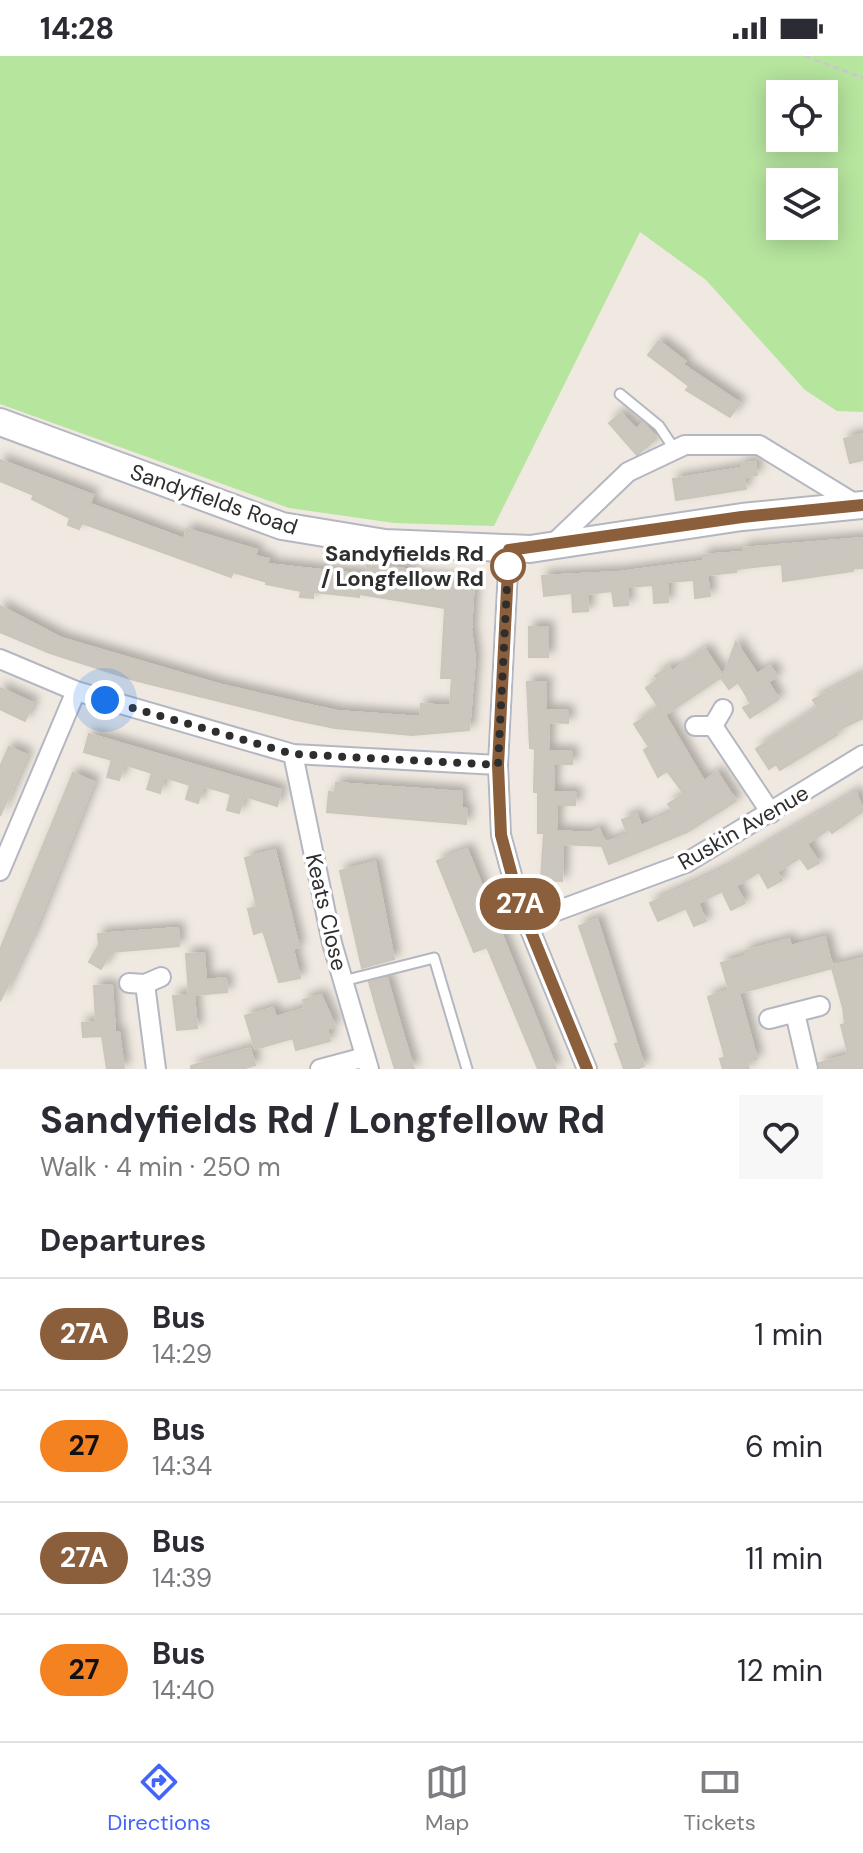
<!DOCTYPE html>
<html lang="en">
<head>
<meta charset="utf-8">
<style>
	body { margin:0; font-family:"DM Sans",sans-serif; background:#f7f7f7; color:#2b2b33; height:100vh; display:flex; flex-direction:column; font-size:30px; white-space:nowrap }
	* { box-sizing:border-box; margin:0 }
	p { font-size:26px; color:#7c7c81 }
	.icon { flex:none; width:44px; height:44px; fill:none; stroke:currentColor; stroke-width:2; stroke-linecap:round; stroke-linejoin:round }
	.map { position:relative; height:1013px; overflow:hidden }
	.sheet { display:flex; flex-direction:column; background:#fff; flex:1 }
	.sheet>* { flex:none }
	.badge { padding:0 16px; border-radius:26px; font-size:28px; line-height:52px }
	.tools { position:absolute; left:766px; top:24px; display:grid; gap:16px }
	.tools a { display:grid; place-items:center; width:72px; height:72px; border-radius:0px; background:#fff; box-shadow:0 4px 20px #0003; font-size:40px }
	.you { position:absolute; width:40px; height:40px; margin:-20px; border:6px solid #fff; border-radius:50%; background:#1a73e8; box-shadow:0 0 0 12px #1a73e833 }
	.map>.badge { position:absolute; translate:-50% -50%; box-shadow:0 0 0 4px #fff }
	h2 { padding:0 40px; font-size:30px; line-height:72px }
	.round { display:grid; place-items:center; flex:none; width:84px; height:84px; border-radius:0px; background:#f7f7f7 }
	.overview { display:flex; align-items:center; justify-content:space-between; height:136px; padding:0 40px }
	h1 { font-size:38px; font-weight:700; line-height:60px }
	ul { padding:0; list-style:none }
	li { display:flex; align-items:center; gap:24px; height:112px; padding:0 40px; border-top:2px solid #e1e1e2 }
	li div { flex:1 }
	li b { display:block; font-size:30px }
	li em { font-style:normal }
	li .badge { min-width:88px; font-weight:700; text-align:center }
	.status { display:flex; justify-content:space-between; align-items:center; height:56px; padding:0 40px; background:#fff; direction:ltr }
	.status svg { height:22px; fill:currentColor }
	.dock { display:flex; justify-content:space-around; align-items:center; height:112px; border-top:2px solid #e1e1e2; background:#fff; font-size:22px; color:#7c7c81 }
	.dock a { display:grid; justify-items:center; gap:4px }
	.dock .active { color:#4264fb }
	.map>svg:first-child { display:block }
</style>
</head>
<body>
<div class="status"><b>14:28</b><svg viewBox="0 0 49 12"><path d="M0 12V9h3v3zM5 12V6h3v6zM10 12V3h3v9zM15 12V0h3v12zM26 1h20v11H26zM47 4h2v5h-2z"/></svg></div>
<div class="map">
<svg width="863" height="1013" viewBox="0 0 863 1013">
	<defs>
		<filter id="shadow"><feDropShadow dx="5.5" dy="-5.5" stdDeviation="4" flood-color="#0004"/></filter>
	</defs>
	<rect width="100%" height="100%" fill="#efe9e1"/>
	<!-- green -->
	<path fill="#b6e59e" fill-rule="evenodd" d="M0,0h863v356l-26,-1 -32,-21 -99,-110 -66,-48 -146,294 -100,-3 -105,-15 -289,-104zM824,38v44h-44v-44zM824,126v44h-44v-44z"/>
	<!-- building -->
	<g fill="#cbc7bf" stroke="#cbc5ba" stroke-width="2" filter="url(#shadow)">
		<path d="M659,285l26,20 -3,3 58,39 -10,14 -44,-27 3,-4 -41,-31z"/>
		<path d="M621,357l15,16 7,-6 14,15 -20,17 -28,-32z"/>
		<path d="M863,378v26l-13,3 -6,-24z"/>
		<path d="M0,404l93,35 -3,9 94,35 3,-10 70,21 -2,6 14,3 -2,5 99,11 1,-9 31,2 14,2 -1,5 63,7 -3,48 4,28 -6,72 -57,5 -77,-7 -39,-8 -162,-40 -84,-27 -50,-21v-26l61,32 157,46 82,19 37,8 83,6 1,-13 29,2 2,-28h-11l4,-70 -86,-14v3l-46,-5v6l-13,-1 1,-6 -35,-7 1,-2 -34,-10 -2,5 -149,-54 -3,6 -11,-4 2,-7 -38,-19 2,-4 -34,-14z"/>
		<path d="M755,406l2,13 -13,2 2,12 -70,11 -3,-21 68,-11v-4z"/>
		<path d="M863,482v30h-10v3l-70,10 -1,-17 -46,5v3l-29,3 3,21 -15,2 -1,-18 -27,2 1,20 -14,1 -1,-18 -26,2 1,18 -14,1 -2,-15 -25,3 1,17 -15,1 -1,-19 -28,3 -2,-20 77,-4 85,-11 -1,-6 40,-3v-4z"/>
		<rect x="529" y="571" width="19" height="30"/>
		<path d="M736,586l21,32 13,-8 7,10 -9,6 11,17 -29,19 -7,-10 8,-4 -13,-22 -9,7 -7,-10z"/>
		<path d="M705,593l18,27 -58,39 39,66 13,-9 19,29 -49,31 -78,32 -7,-18 -39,-2 -1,37 -21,-1 3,-47h-6v-41h-4l1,-43 -5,-1 -3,-66h19l-1,28 23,1v12l-19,-1 -1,29 24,1v12h-18l-1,28 23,1 -1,12h-18l-1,26 34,2 9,-4 6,14 23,-9 -6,-14 15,-6 4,12 33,-14 -6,-8 16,-10 -17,-23 -9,6 -14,-27 5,-3 -15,-23 25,-16 -13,-20 12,-9 -3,-3 14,-9 3,4z"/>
		<path d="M863,618v44l-27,13 1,4 -57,35 -4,-6 -7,5 -13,-20 62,-41 -5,-8z"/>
		<path d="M0,632l33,15 -8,18 -25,-12z"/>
		<path d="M89,678l192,56 -4,16 -33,-10 -5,17 -12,-3 4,-16 -28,-8 -5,17 -12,-4 4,-14 -26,-8 -4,16 -13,-4 5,-16 -28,-9 -5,16 -12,-3 5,-17 -28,-8z"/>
		<path d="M9,691l18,8 -27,61v-49z"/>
		<path d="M73,717l21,9 -59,147 -35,72v-51z"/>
		<path d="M336,727l126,9 -1,16 6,1 -1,15 -139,-12 2,-20 6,1z"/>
		<path d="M856,736l7,19 -31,22 -3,-4 -22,15 12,19 -11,6 -8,-11 -23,14 5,8 -14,8 -9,-16 -23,14 9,17 -14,7 -9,-19 -24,12 8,18 -12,5 -8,-18 -28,13 -8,-18 70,-32z"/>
		<path d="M467,793l82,201 7,19h-18l-51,-122 -13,5 -37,-91z"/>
		<path d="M275,794l24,97 -6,2 7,29 -21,4 -16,-51 -9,3 -6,-25 9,-2 -12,-49z"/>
		<path d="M375,806l19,97 -32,9 -22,-97z"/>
		<path d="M597,863l47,147 -8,3h-12l-9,-25 4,-1 -40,-117z"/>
		<path d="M178,872l1,18 -68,6 -10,17 -12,-7 10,-17 -1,-11z"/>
		<path d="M825,881l7,29 31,-8v111h-43l-1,-6 27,-7 1,-7 -6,-24 4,-1 -2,-16 -11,-40 -93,25 18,66 -10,3 2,7h-26l-3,-10 5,-2 -17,-60 21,-7 -8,-27 25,-7 -1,-5 44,-12 2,7z"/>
		<path d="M204,897l2,27 20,-2 1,14 -33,3 3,33 -20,2 -4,-34 16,-1 -3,-41z"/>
		<path d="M387,922l17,59 10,32h-19l-17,-55 -9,-32z"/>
		<path d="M112,929l3,47h4l5,37h-17l-5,-33 -19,1 -1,-14 14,-1 -2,-36z"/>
		<path d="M321,939l14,31 -8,3 3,12 -34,9 -3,-12 -38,11 -10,-33 28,-8 3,9 30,-9 -3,-8z"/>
		<path d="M250,992l5,17 -13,4h-51v-3z"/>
	</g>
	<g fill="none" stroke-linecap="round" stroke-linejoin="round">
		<!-- lane casing -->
		<g stroke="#b4b7c1" stroke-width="13">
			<g id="lane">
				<path d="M620,338l39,32 16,24"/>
				<path d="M343,925l91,-23 33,111"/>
			</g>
		</g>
		<!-- street casing -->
		<g stroke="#b4b7c1" stroke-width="22">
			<g id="street">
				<path d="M552,489l76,-73 57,-27h74l98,60"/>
				<path d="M509,494l-11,215 3,70 19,70 67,164"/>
				<path d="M0,603l76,32 217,63 205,11"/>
				<path d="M695,670h18l10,-17"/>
				<path d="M713,670l58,87"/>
				<path d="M293,698l39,189 37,126"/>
				<path d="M0,815l76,-180"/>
				<path d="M527,866l159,-59 177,-108"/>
				<path d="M129,927l16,1 16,-7"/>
				<path d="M145,928l11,85"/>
				<path d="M795,957l13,56"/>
				<path d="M769,963l51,-13"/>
				<path d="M320,1013l45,-12"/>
			</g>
		</g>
		<!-- secondary casing -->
		<g stroke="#b4b7c1" stroke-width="30">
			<path id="secondary" d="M0,366l282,104 103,17 145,6 212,-32 121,-12"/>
		</g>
		<!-- path -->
		<path stroke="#c9c9c9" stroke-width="3" stroke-dasharray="6 4" stroke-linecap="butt" d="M805,0l58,22"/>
		<!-- lane -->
		<use href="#lane" stroke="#fff" stroke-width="9"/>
		<!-- street -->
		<use href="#street" stroke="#fff" stroke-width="18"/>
		<!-- secondary -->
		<use href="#secondary" stroke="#fff" stroke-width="26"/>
	</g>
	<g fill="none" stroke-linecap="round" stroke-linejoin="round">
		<!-- line casing -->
		<g stroke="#fff" stroke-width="18">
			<path id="line" d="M587,1013l-67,-164 -19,-70 -3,-70 11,-215 233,-33 121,-12"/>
		</g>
		<!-- line -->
		<use href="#line" stroke="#8b5e3c" stroke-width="12"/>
		<!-- walk -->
		<path stroke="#2e2e2e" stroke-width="8" stroke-dasharray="0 14.4" d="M105,644l188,54 205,11 10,-199"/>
	</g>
	<!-- markers -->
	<circle fill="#fff" stroke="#8b5e3c" stroke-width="4" cx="508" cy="510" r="16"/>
	<g text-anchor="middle" stroke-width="7" stroke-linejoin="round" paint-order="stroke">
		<!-- street labels -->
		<g font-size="22" fill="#2e2e2e" stroke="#fff">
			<text transform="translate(214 443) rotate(19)" y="8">Sandyfields Road</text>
			<text transform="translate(743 771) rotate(-30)" y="8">Ruskin Avenue</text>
			<text transform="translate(327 856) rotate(77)" y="8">Keats Close</text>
		</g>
		<!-- stop labels -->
		<g font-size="22" font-weight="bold" fill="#2e2e2e" stroke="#fff" text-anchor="end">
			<text x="484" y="505">Sandyfields Rd<tspan x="484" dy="25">/ Longfellow Rd</tspan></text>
		</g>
	</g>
</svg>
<div class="tools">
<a><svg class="icon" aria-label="locate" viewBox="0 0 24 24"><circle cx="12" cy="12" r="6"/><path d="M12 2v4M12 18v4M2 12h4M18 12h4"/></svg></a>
<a><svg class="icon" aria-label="layers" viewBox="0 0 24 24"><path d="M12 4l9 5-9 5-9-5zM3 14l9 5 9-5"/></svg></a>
</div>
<div class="you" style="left:105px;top:644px"></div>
<b class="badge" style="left:520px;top:848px;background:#8b5e3c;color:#fff">27A</b>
</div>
<section class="sheet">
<div class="overview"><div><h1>Sandyfields Rd / Longfellow Rd</h1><p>Walk · 4 min · 250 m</p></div><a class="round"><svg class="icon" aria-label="heart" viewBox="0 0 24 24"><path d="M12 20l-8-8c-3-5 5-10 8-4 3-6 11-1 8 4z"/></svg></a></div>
<h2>Departures</h2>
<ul>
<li><span class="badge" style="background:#8b5e3c;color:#fff">27A</span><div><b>Bus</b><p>14:29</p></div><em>1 min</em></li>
<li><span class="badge" style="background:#f58220;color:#111">27</span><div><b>Bus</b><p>14:34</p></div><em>6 min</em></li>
<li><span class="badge" style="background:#8b5e3c;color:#fff">27A</span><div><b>Bus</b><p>14:39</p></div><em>11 min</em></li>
<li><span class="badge" style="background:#f58220;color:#111">27</span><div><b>Bus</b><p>14:40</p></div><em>12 min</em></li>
</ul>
</section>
<nav class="dock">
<a class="active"><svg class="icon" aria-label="directions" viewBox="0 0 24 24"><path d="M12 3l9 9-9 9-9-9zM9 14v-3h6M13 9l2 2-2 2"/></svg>Directions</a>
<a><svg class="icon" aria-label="map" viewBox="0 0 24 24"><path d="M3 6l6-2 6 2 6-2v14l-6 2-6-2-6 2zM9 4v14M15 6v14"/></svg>Map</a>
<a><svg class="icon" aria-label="tickets" viewBox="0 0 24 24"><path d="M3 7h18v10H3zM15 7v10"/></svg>Tickets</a>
</nav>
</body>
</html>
